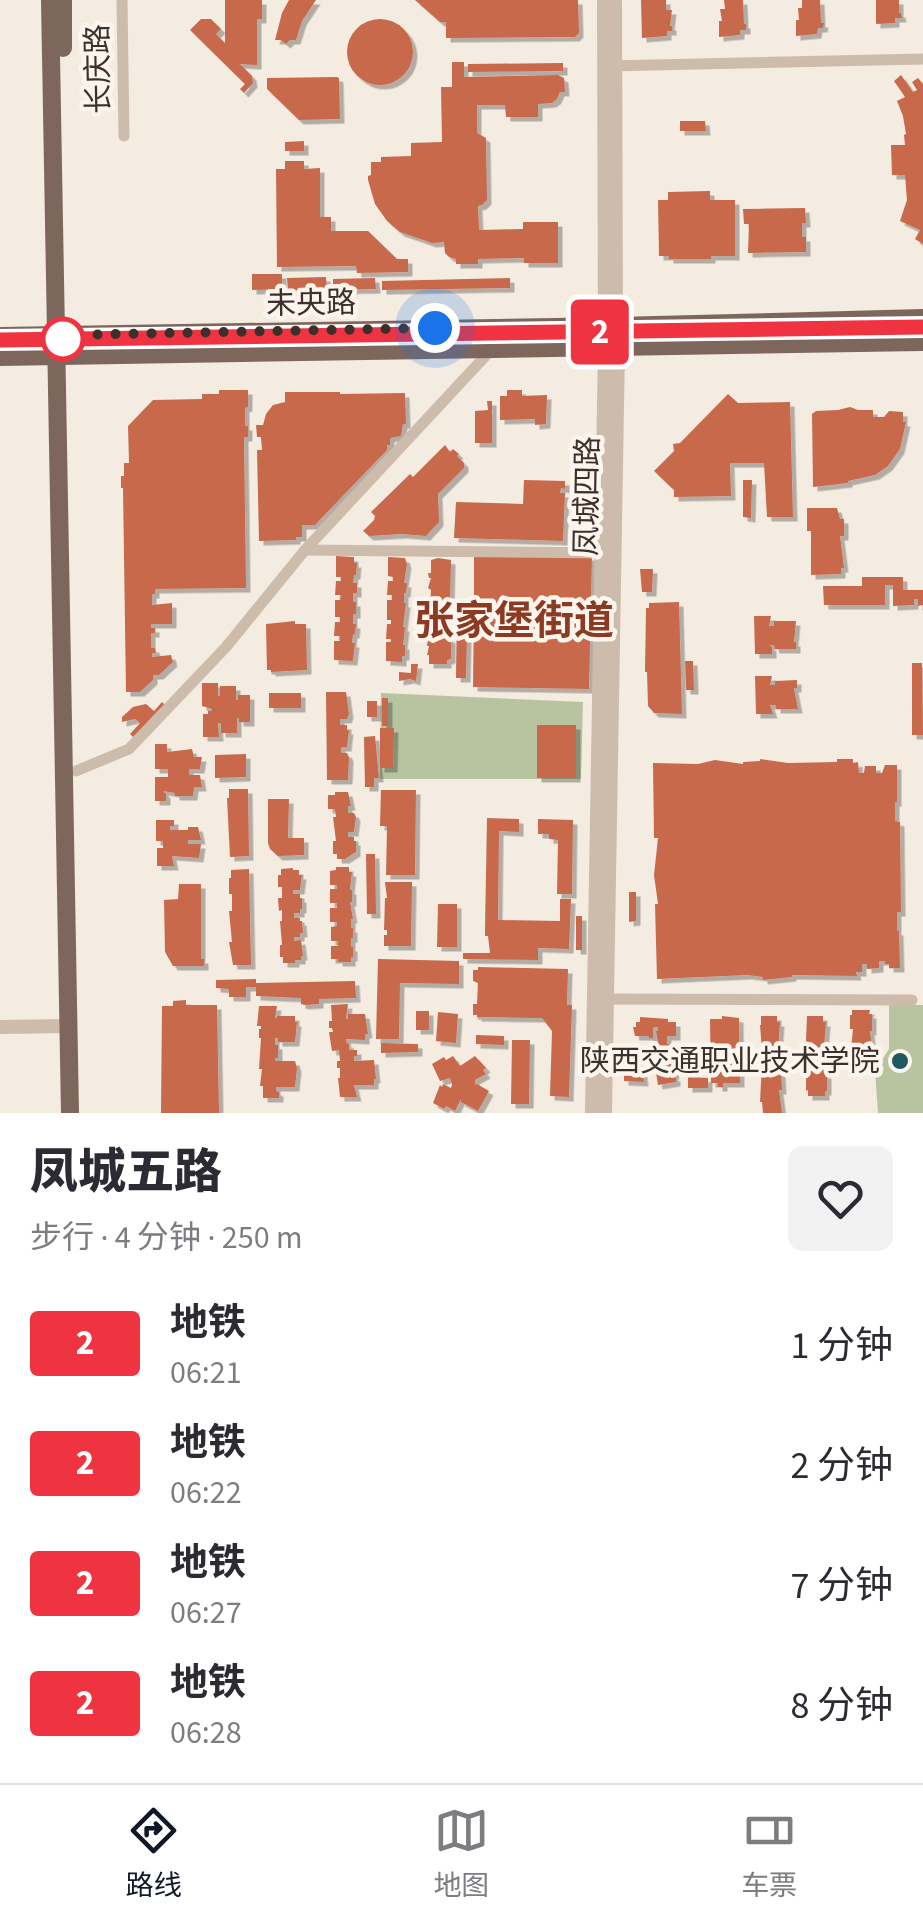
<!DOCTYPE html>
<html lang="zh">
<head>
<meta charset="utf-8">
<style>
	body { margin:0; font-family:"Source Sans 3","Noto Sans SC",sans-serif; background:#f2f2f3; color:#2b2b33; height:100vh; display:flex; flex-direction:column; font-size:38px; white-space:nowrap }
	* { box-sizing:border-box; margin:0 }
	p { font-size:32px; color:#7c7c81 }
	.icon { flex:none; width:55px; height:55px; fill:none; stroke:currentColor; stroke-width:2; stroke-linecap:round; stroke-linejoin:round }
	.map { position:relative; height:1113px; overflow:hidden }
	.panel { display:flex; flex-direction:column; background:#fff; flex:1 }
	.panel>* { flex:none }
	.badge { padding:0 20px; border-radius:8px; font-size:35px; line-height:65px }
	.you { position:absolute; width:50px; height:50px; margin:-25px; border:8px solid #fff; border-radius:50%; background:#1a73e8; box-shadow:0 0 0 15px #1a73e833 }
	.map>.badge { position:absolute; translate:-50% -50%; box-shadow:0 0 0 5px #fff }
	.round { display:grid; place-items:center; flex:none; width:105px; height:105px; border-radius:15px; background:#f2f2f3 }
	.head { display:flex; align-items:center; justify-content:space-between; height:170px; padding:0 30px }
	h1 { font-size:48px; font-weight:800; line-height:75px }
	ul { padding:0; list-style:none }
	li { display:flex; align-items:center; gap:30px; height:120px; padding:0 30px }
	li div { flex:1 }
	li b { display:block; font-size:38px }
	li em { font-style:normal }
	li .badge { min-width:110px; font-weight:700; text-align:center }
	.tabs { display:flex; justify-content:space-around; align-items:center; height:140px; border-top:2px solid #e1e1e2; background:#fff; font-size:28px; color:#7c7c81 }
	.tabs a { display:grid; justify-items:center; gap:5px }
	.tabs .current { color:#111827 }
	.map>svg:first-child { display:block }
</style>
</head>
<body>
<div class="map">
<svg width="923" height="1113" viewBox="0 0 923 1113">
	<defs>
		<filter id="shadow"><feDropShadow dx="4.5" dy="4.5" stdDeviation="0" flood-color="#0004"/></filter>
	</defs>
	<rect width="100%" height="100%" fill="#f4ebe1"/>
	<!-- green -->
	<g fill="#b8c4a0">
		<path d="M381,693l202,9 -2,77h-201z"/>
		<path d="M889,1005h34v108h-45l-3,-42 14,-22z"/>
	</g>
	<!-- building -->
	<g fill="#c8694b" filter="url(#shadow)">
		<path d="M225,0h37v19h-5v46l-17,-1 12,12 1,7 -9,10 -4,-4 5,-5 -55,-54 11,-11h10l10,10 -5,5 9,9z"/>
		<path d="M289,0h27l-14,21 -6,19h-6l-4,4 -5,-4h-6l7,-27z"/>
		<path d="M415,0h163l1,33 -4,4 -129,1v-16h-6z"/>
		<path d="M641,0h25v10h6l-2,16h2v5h-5v5l-25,2z"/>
		<path d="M724,0h19l1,24h2v6h-6v5l-21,2v-16h3l-2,-12h5z"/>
		<path d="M802,0h18l1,23h3l-1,5h-5l-1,6 -21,2v-16h3l-1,-12h4z"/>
		<path d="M876,0h23v13h2l1,5h-7v5l-19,1z"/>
		<circle cx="380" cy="52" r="33"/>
		<path d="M452,62h12v15l94,-2 6,3 1,14h-5l-3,7 -5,4 -14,1v13h-32l-1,-12h-28v28l9,5 1,62 -5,5 -4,1 1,24 44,-1v-7h35v41h-34v-5l-46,1v5h-22v-5l-7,-2 -4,-4 -1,-11 -12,1 -32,-11 -13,-11 -12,-17 -7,-24v-4l3,-1v-13h10v-5l30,-1v-13l31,-1 -1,-55h11z"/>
		<path d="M563,63v8l-95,1v-8z"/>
		<path d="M901,75l12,17 4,-2 -5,-8 6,-4 5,6v160l-8,-5 5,-9 -20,-9 7,-21 -2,-25h-13l-1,-30h14l-1,-10 2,-1 -3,-18 -6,-15 8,-4 -11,-16z"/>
		<path d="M337,77l2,1 1,41 -41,1 -32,-31v-11z"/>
		<path d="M680,121h25l1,10h-26z"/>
		<path d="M304,141v10h-19v-9z"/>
		<path d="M285,161h19v8l16,-1v49h11v14h37l29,28h11v13l-51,1 -1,-7 -79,1 -1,-98h9z"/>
		<path d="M710,191v9h25v56h-24v3h-42v-3h-10l-1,-56h10v-8z"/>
		<path d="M805,208l1,15h-4v14h4v15l-58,1 1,-29h-5l-1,-15z"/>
		<path d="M252,274h30v15l-30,1z"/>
		<path d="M326,277l1,14 -39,1 -1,-14z"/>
		<path d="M375,278l1,11 -43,1v-11z"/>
		<path d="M510,278v10l-128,2v-9z"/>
		<path d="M219,390h29v17l-3,1v18h3v11h-4l2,151 -91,1v5h-3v11l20,-2v21h-21v4h4v5h-4v15h4l1,5h-4v4l19,-2 2,7 -14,13h-6v5l-13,12h-14l-3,-204h-2v-12h3v-13h5l-1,-37 25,-26 49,-1v-5h17z"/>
		<path d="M507,390h15v6l25,-1 -1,29 -11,1v-6l-35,1v-24h7z"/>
		<path d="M285,392h55v2l65,-1 1,31h-3l-2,12 -11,2v7h-3v5l-72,75h-13v12h-6v3l-37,1 -2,-91h5l-1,-13h-4l-1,-12h7l3,-11 7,-9 12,-3z"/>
		<path d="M728,394l10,9 52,-1 3,115h-26l-3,-54h-34l1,33 -57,1v-7l-20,-19 20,-20 -1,-7 7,-1z"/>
		<path d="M487,401h5v42h-17v-32l13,-1z"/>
		<path d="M850,407l8,3h15v7h11l5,-6 14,1v10h3l-6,27 -12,17 -13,9 -27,6v2l-35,4 -1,-73 4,-3 22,-1z"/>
		<path d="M445,445l5,7 3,-3 6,5 -2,2 7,7v5l-26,26 1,28 -13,14 -24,-2 -33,2 -6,-5 11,-11 1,-4 -4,-4 39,-38 3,3z"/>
		<path d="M524,480l41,1v8l-4,-1 -1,5h5l-2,48 -109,-3 2,-36 67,2z"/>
		<path d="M743,480h9l-1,38 -8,-1z"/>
		<path d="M807,508h30l3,11h4v17h-4l4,32h-3v6l-30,1v-44h-4z"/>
		<path d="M474,554l118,2 -3,133 -116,-2 1,-76 -4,-1 -1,25h-2l-1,43h-10l1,-78 17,1z"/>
		<path d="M336,556l18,1v6h3l-1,12h-2l-1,8h4v10h-4v9h3v12h-3v10h3l-1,10h-2l-1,9h3l-2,18 -19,-1v-19h6v-5h-6l1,-14h5v-5h-5v-17h5l1,-5h-6l1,-14h5v-4h-5z"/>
		<path d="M388,557l17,1 2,6 -3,19h3l-1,10h-2v10h2l-3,24h2l-2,18h2v11h-3v6l-16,-1v-19h5v-3h-5l1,-15h4v-4h-4v-20h5v-5h-5l1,-14h5v-4l-5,-1z"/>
		<path d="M438,558l13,2 -1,44 2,4 -3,2v11l2,2 -3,14 3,2v20l-4,1v4h-18v-9h-2l2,-9h-2l3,-24h-3l1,-5h2l-2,-9h2l1,-18 -3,-2 3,-10h-2l-1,-5h3v-13z"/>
		<path d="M640,569h13l-1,23h-10z"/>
		<path d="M862,577h41v13h20v15l-5,1v-7h-4v6l-21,1v-21h-8v20h-61l-1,-19h39z"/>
		<path d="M679,602l3,112 -28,-1 -6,-7 -1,-34h-2l1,-64h3v-5z"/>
		<path d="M754,616h17l-2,10h5v-5h22l-2,21h2v7h-21l-1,-4h-5l3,2v7h-17z"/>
		<path d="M295,621v3h11l1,46 -36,2v-2h-4l-1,-46z"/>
		<path d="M685,661h8l1,29h-8z"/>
		<path d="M912,663h10l1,72h-11z"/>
		<path d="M411,664h7l-2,17 -6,-2 -11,2v-9l12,1z"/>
		<path d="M755,676h17l-2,9h5v-4l22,-1v8h-3l4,21h-22v-4h-6l3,9h-17z"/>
		<path d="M202,683h16v13h2v-10h16v14h2v-5h12v27h-11v-4h-2v15h-16v-10h-3l1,14h-16v-23h5v-3h4v-2l-10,-3z"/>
		<path d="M326,692h20l3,22 -2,5h-7v6h7v5h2l-2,17h-6v6h6l2,4 -1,23h-21z"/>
		<rect x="269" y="693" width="32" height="15"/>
		<rect x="382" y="698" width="6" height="28"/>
		<rect x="367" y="701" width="10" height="16"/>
		<path d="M162,702l3,3 -31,33 -4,-4 10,-11 -5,-4 -13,3v-5l11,-10 13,-3 8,7z"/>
		<rect x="537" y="725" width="39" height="53"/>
		<path d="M380,728h14l-1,40h-13z"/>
		<path d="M375,736l4,42h-5v9h-9l-1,-50z"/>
		<path d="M155,744h12v8l25,-3 2,8h8l-2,12h-11v6h11l2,12h-8l-1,9h-18v-3l-12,-2 3,3v7h-11v-24h13v-8h-13z"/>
		<path d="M246,754v23l-31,1v-23z"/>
		<path d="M760,759l28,4 49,-1v-3h16v4l5,-1 1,11h5l1,-7h11v7h6l3,-8h12v37h-2v19l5,1 1,90h-4v19h2l1,37h-11v-4h-4v-3h-6v7l-12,1v-5h-5v8h-6l1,4 -65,-1v2l-29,3v-3l-16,-2 -90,4 -2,-75h3l-4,-29 4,-37h-4l-1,-75 45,1 17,-4 28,4v-2l17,-1z"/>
		<path d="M229,789h19l1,67 -19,1 -3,-59h2z"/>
		<path d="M381,790h35l-1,85h-29l1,-49h-7z"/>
		<path d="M335,792h13l3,14h-3v7h6l2,4 -2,15h-6v5h6v4h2v11l-11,7h-8v-5h-4v-13h3l-3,-24h3l-1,-8h-7v-14h7z"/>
		<path d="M268,799h21l-1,39h16v17l-26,1 -8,-7 -2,-6z"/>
		<path d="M487,818l32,1v13l-20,-1 -1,89 62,1v-22h11l-2,50 -31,-1v12l-75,-1v-6h27l-2,-17h-3v-7z"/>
		<path d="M538,819l35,1 -1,74h-15l1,-54 -9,-1v-5h-11z"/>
		<path d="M156,820h18v6h-4v4h18v-3h10l3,13h-13v4h13l-2,14 -27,-2 2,10h-17v-18h6v-7h-7z"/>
		<path d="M366,854h9l1,60h-9z"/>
		<path d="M336,867h13v5h3l-2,18h2v12h-2l3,17h-2v9h2v10h-2v9h2v10h-2v5h-13v-3h-7v-13h7v-5h-7v-14l6,-1v-4h-7v-14h7v-5h-7v-14h7v-4h-7v-14l6,-1z"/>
		<path d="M293,868v2h6v5h3l-2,15h-7v4h7v4h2v11h-2v4h-6v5h6v3h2l1,12h-3v4h-6v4l7,-1 2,16h-2v4h-6v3h-12v-6h-3v-12h2l-2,-24h2v-11l-3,1 -1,-13h4v-11h-4v-12h3v-6z"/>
		<path d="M249,869l2,96h-18l-4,-23h3l-3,-31h3v-17h-3v-16h2v-8z"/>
		<path d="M385,882h27l-1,64h-27v-11h3v-5h-3l1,-32h2z"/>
		<path d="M179,884h22v75h3v7h-31l-8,-14 -1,-52 14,-1z"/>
		<path d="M629,892h7v29l-7,1z"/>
		<path d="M438,904h19v43h-20z"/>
		<rect x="576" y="916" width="6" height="34"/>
		<path d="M378,959l81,2v23l-59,-1 -1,56h-23z"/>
		<path d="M478,967l90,2 -1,36h5l-3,92 -19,-1 2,-65 -10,-13 -65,-1v-2h-4v-11h4l1,-21 -5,-2v-11h5z"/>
		<path d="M256,979v4l99,-2 1,17 -37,1v5l-14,1 -4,-1v-6l-45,-2v-9h-10v10h-17v-8l-13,-1v-8z"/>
		<path d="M186,1000v5h31l2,108h-58l1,-107h11v-5z"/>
		<path d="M348,1004l-2,15h2v-5h17l3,20h-3v6l-19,-1 1,5 2,-1v7h8v6h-3v5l20,-1 2,19h-2v6h-20l3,12h-17l-2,-19h2v-10h-3v-7h3l-1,-11 -7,1 -3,-19h4l-1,-4h-3v-7h3l-1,-16z"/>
		<path d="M259,1006h18l-2,12h2v-2h18v6h2l-2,20h-17v-4h-3v7h3v13h-3v3h20l2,7 -2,19h-19v4l3,1v6h-16v-12h-3l2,-17h-3l2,-31h-2v-9h2v-3h-4z"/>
		<path d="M852,1010h18l-1,4h3v17h-2l3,28h-3v5h-17v-5h-3l3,-30h-3v-14h2z"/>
		<rect x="416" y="1011" width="13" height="19"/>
		<path d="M438,1012l20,2 -2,29 -20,-2z"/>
		<path d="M722,1016l17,2 1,65h-17v4h-5v-4h-7l-1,-64h12z"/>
		<path d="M761,1016h16v6h3l-2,29 3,-1v11l-2,1v10h2l1,18h-3l3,23h-19l-1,-11h-2l2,-40h-3v-11h3l-2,-26h1z"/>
		<path d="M807,1016h16v6h3l-2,26h3v16h-3v10h3v17h-2v5h-17v-6l-2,1v-13h2v-14h-3z"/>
		<path d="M640,1017l28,2v3h8v14h-9v8l9,-1v14h-9v6h9l-2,14h2v5l-18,3 -3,-19h3v-9h-3v-5h3l-3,-9h3l-2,-12h2v-4h-5v11h-4v-2h-14l-2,-9h3v-5h4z"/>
		<path d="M476,1035l28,1v9l-28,-1z"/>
		<path d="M512,1040h18l-1,64h-18z"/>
		<path d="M381,1043l37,1v8l-37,1z"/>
		<path d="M453,1056l7,10 15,-10 11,12 -3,2 3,4 -11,6v5l2,-1 12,7 -11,20 -17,-9v-3l-6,12 -9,-5 -2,3 -11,-6 7,-18 2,2 1,-3 8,4 1,-3 -2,-7 -10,3 -8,-17 12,-7 2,3z"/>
		<path d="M624,1064h18l2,18 -20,-1z"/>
		<path d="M688,1077l20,1v10h-20z"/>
	</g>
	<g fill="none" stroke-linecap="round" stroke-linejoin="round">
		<!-- minor -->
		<g stroke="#cdbbac" stroke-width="11">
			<path d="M122,0l2,136"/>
			<path d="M609,66l314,-7"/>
			<path d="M305,550l304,3"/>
			<path d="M76,771l53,-22 97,-102 79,-97 186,-200"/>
			<path d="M599,999l313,1"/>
		</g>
		<!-- tertiary -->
		<g stroke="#cdbbac" stroke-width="14">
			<path d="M0,1027l69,-1"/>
			<path d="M592,1113l13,-766 -1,-347"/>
			<path d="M605,1113l13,-766 -2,-21 -1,-326"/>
		</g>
		<!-- primary -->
		<g stroke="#7d675c" stroke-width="18">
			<path d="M50,0l20,1113"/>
			<path d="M63,0v48"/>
			<path d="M0,336l616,-10 307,-8"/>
			<path d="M0,357l923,-15"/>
		</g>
	</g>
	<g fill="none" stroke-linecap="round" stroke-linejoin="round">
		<!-- line casing -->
		<g stroke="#fff" stroke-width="22">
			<path id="line" d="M0,340l923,-13"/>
		</g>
		<!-- line -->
		<use href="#line" stroke="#ef3340" stroke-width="15"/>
		<!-- walk -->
		<path stroke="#3b302b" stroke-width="10" stroke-dasharray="0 18" d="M63,339l5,-4 367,-7"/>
	</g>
	<!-- markers -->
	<circle fill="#fff" stroke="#ef3340" stroke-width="5" cx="63" cy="339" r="20"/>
	<circle fill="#1f5a5e" stroke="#fbf5ee" stroke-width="4" cx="900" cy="1061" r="10"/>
	<g text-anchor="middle" stroke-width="9" stroke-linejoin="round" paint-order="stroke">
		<!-- street labels -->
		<g font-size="30" fill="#3b302b" stroke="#fbf5ee">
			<text transform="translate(98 69) rotate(-91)" y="10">长庆路</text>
			<text transform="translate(311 303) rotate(-1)" y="10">未央路</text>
			<text transform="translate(587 496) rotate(-89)" y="10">凤城四路</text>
		</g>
		<!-- poi labels -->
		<g font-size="30" fill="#3b302b" stroke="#fbf5ee" text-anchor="end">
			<text x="880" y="1071">陕西交通职业技术学院</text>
		</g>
		<!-- district labels -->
		<g font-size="40" font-weight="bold" fill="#8c3b22" stroke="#fbf5ee">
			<text x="514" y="634">张家堡街道</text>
		</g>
	</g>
</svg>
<div class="you" style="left:435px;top:328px"></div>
<b class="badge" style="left:600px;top:332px;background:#ef3340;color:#fff">2</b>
</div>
<section class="panel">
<div class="head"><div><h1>凤城五路</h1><p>步行 · 4 分钟 · 250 m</p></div><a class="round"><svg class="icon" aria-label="heart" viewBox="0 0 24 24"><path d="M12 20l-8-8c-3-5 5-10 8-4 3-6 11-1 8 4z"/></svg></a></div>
<ul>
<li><span class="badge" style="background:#ef3340;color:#fff">2</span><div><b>地铁</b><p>06:21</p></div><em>1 分钟</em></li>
<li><span class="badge" style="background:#ef3340;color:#fff">2</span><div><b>地铁</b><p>06:22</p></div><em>2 分钟</em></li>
<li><span class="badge" style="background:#ef3340;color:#fff">2</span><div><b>地铁</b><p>06:27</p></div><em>7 分钟</em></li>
<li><span class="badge" style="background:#ef3340;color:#fff">2</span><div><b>地铁</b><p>06:28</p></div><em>8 分钟</em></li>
</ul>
</section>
<nav class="tabs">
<a class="current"><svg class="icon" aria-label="directions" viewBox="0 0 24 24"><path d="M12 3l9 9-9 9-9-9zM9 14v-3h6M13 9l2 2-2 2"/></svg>路线</a>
<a><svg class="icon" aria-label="map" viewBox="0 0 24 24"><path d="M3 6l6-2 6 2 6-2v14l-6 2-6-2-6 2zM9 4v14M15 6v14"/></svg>地图</a>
<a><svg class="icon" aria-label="tickets" viewBox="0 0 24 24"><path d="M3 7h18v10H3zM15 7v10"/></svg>车票</a>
</nav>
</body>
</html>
